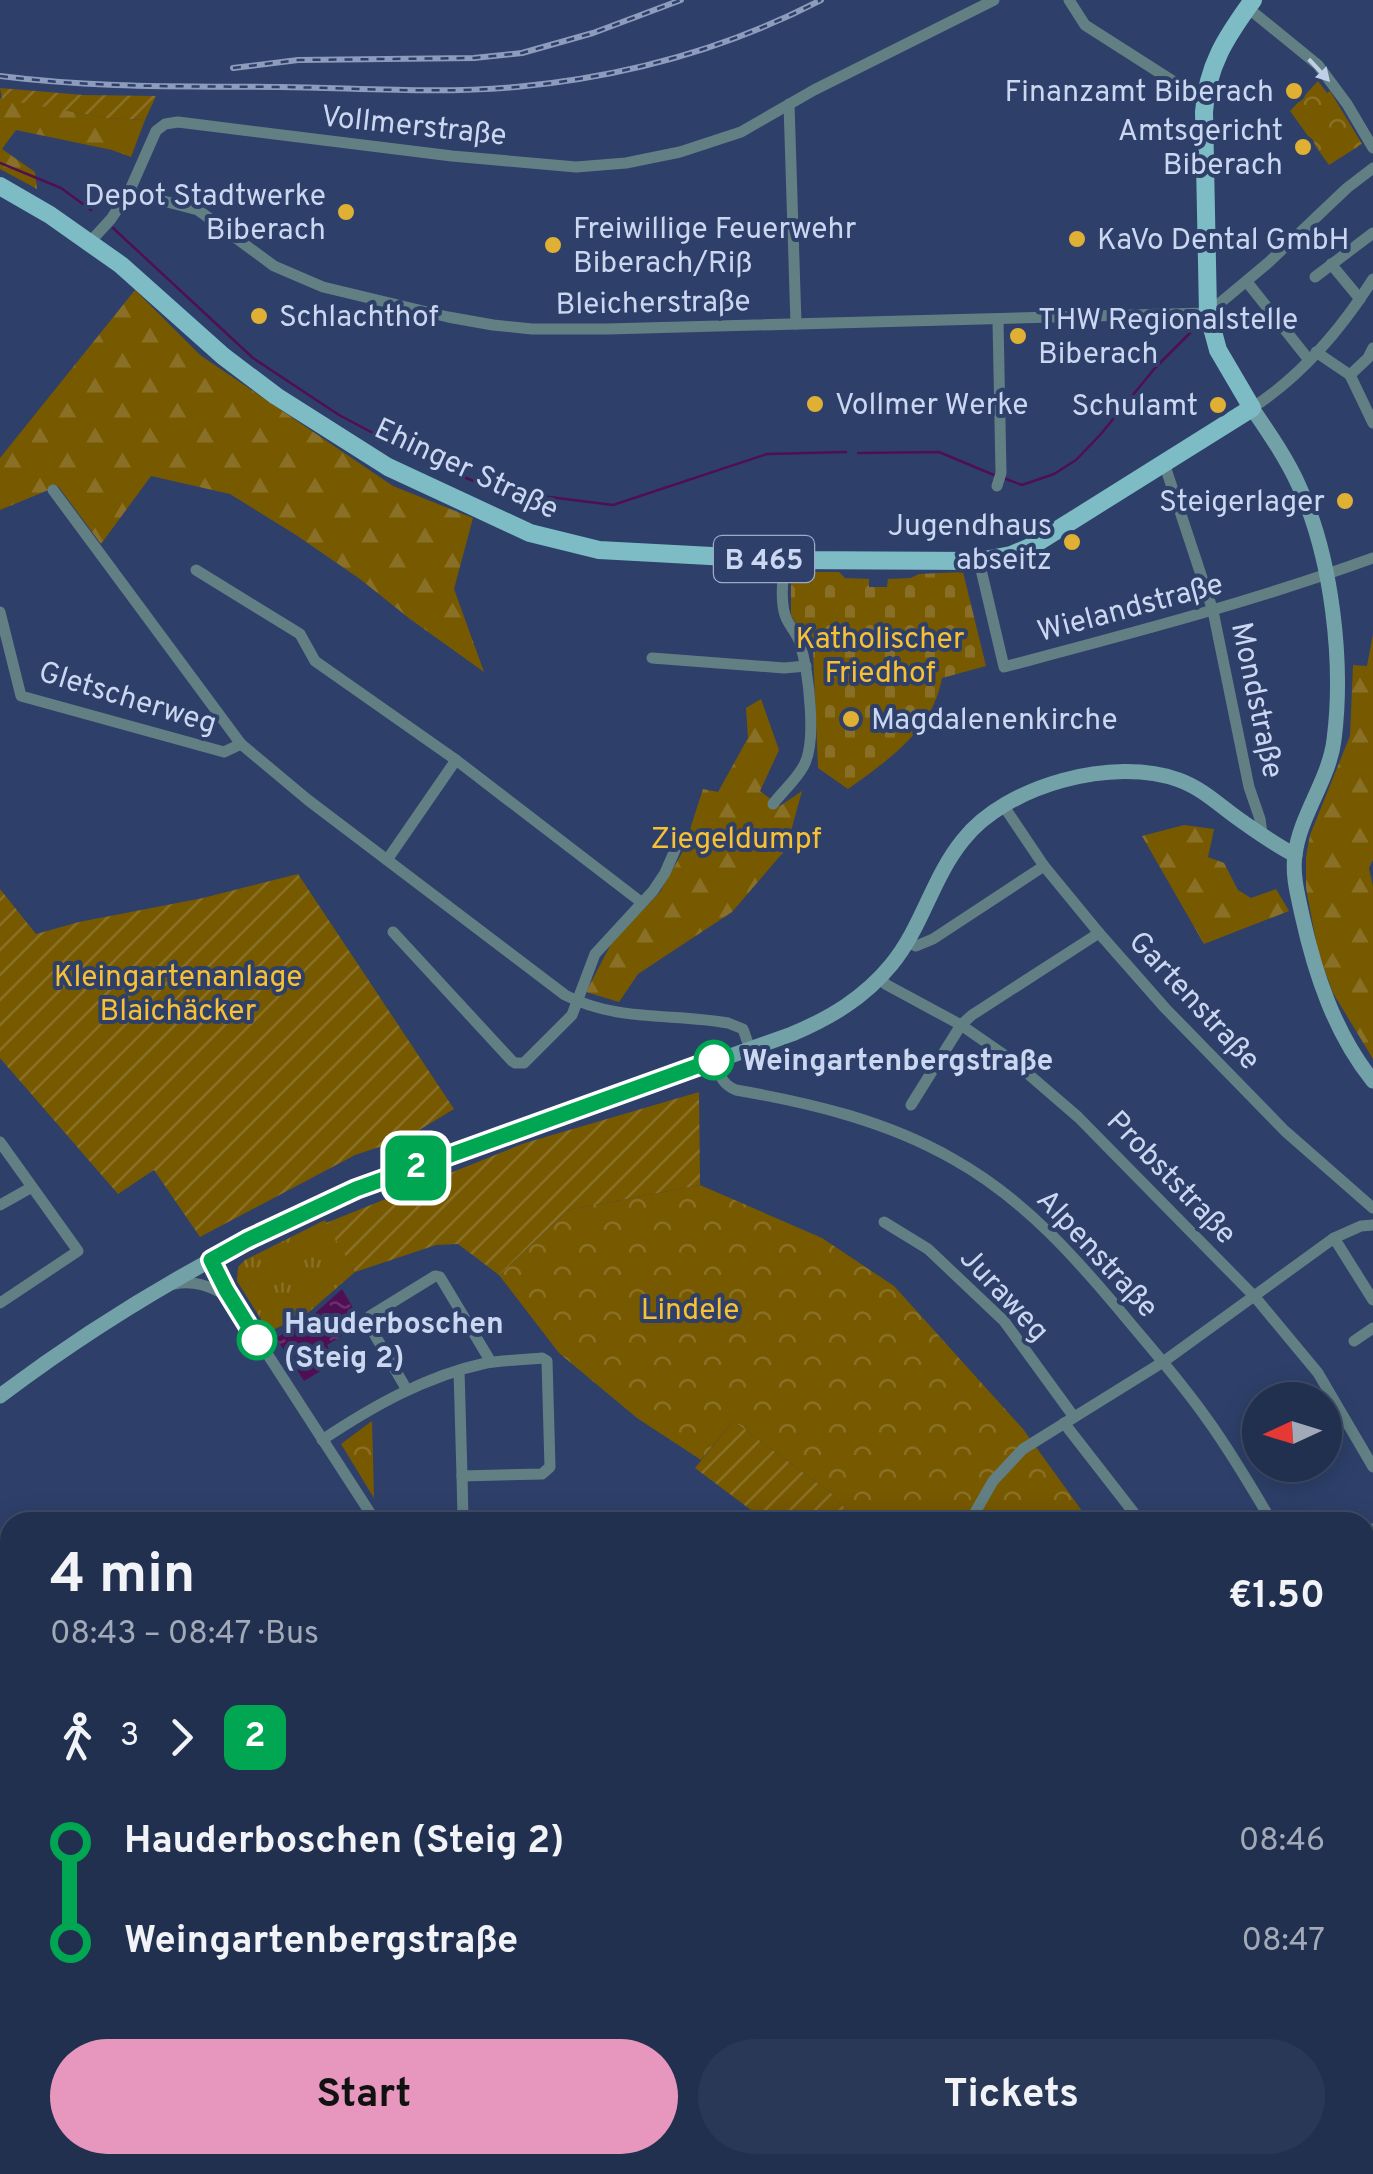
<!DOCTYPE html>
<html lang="en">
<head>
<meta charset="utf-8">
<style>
	body { margin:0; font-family:Overpass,sans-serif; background:#2a3857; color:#f1f3f6; height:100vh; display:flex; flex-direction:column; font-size:38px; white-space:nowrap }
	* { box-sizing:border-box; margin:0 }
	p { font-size:32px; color:#a2a9b7 }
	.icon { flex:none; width:55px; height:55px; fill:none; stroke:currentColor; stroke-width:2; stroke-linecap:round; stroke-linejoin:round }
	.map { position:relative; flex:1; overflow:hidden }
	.details { position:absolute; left:0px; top:1512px; width:1375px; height:662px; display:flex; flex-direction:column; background:#223050; border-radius:30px 30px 0 0; box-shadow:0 5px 25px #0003,0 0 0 2px #3f4b67 }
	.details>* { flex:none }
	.badge { padding:0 20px; border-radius:15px; font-size:35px; line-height:65px }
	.needle { width:65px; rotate:266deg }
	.fabs { position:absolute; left:1242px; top:1382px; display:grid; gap:20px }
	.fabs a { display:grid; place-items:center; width:100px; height:100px; border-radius:50%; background:#223050; box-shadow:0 5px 25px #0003,0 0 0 2px #3f4b67; font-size:50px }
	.map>.badge { position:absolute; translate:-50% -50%; box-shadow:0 0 0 5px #fff }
	.legs { display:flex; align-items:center; gap:15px; height:110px; padding:0 50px; font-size:32px }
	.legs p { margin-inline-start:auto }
	.head { display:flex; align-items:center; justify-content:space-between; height:170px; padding:0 50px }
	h1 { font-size:55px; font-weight:700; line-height:75px }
	.action { display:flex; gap:20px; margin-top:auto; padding:20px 50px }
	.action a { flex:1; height:115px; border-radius:60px; background:#e797bd; color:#111; font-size:40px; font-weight:700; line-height:115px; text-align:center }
	.action a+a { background:#2a3857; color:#f1f3f6 }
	ul { padding:0 50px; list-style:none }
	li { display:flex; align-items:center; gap:35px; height:100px; font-size:38px }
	li i { display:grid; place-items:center; width:15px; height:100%; margin:0 12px; background:currentColor }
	li i::after { content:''; width:25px; height:25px; margin:-12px; border:8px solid; border-radius:50%; background:#223050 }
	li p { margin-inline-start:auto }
	li:first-child i { background:linear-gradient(#0000 50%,currentColor 0) }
	li:last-child i { background:linear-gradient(currentColor 50%,#0000 0) }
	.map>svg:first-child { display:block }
</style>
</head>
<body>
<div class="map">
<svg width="1373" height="2174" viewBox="0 0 1373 2174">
	<defs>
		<pattern id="grass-tufts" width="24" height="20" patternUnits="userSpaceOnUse" patternTransform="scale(2.5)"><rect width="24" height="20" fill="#775900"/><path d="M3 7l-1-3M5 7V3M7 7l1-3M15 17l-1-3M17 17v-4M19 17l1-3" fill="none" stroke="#897026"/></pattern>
		<pattern id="forest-firs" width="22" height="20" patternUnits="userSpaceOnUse" patternTransform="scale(2.5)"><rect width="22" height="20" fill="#775900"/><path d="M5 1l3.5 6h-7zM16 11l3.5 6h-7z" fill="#897026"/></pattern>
		<pattern id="cemetery-stones" width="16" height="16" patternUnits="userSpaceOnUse" patternTransform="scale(2.5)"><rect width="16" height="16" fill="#775900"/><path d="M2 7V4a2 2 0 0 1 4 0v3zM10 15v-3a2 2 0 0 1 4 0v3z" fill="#897026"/></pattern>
		<pattern id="park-crowns" width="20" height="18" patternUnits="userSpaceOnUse" patternTransform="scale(2.5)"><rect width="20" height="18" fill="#775900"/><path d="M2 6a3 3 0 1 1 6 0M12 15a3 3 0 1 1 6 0" fill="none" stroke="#897026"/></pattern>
		<pattern id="garden-furrows" width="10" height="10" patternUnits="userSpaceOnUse" patternTransform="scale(2.5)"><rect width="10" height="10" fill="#775900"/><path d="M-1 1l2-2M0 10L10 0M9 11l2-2" fill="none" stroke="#897026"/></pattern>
		<pattern id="water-ripples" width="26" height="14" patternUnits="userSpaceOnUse" patternTransform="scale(2.5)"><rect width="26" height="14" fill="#500f53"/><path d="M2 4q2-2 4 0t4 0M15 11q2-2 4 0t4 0" fill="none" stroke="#68316c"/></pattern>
	</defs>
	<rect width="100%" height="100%" fill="#2e406a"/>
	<!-- grass -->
	<path fill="url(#grass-tufts)" d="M325,1220l30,52 -46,40 -40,20 -32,-51 1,-14 7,-7z"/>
	<!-- forest -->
	<g fill="url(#forest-firs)">
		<path d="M0,98l106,20 39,2 -14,37 -19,-7 -96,-20 -14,19 33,23 2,17 -37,-20z"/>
		<path d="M135,290l65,65 193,131 80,32 -19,71 30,83 -74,-53 -50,-40 -64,-44 -66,-41 -79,-18 -50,68 -43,-58 -58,24v-52z"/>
		<path d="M1373,634v226l-4,8 4,18v173l-40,-66 -15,-41 -12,-64v-31l4,-22 40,-99 3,-71 14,1z"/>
		<path d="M761,699l18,51 -19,41 20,15 22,-15 -16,58 -54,63 -94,62 -19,28 -33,-10 25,-48 49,-52 23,-41 20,-62 15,3 30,-54 -2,-30z"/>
		<path d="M1184,825l30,4 -6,28 16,6 14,27 13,8 25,-9 13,22 -85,33 -62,-108z"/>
	</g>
	<!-- cemetery -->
	<path fill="url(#cemetery-stones)" d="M791,572h48l6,6 24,1v8h18l1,-8 23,-1 8,-4 44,-2 23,94 -44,12c-9,52 -55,83 -94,111l-30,-21 -5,-118 -22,-35z"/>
	<!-- park -->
	<g fill="url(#park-crowns)">
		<path d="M1318,81l9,12 3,-2 32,53 -33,21 -39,-54z"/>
		<path d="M700,1185l122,53 72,48 129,143 67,93h-232l-27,-29 -98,-72 -32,39 -64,-42 -78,-65 -60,-78 69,-65z"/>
		<path d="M372,1421l2,77 -33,-54z"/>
		<path d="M0,2142l10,1v22h61l16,9h-87z"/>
	</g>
	<!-- garden -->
	<g fill="url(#garden-furrows)">
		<path d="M0,88l83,7 73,1 -11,24 -39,-2 -104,-19z"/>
		<path d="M298,874l156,235 -48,29 -51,17 -155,82 -46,-67 -36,24 -118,-136v-169l36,45 43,-12 124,-24z"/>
		<path d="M699,1092l1,93 -132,25 -69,65 -41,-31 -22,1 -81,27 -29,-49 199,-80z"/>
		<path d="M733,1421l98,72 27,29h-91l-72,-54z"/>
	</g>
	<!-- water -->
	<path fill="url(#water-ripples)" d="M342,1289l20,34 -35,22 10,16 -33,20 -28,-43 36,-22z"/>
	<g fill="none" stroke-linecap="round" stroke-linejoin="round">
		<!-- stream -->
		<g stroke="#500f53" stroke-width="2.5">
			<path d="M0,163l61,25 30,22"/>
			<path d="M113,228l140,130 86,57 83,44 72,31 119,15 154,-51 79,-2"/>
			<path d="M858,453l81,-1 55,23"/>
			<path d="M1006,479l16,6 32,-11 22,-14 24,-25 55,-67 36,-36"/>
		</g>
		<!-- street -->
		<g stroke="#628084" stroke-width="11">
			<path d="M1069,0l16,25 108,69 13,4"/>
			<path d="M1248,8l70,57 29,39 26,44"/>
			<path d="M789,104l7,220"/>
			<path d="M129,192l69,18 76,56 49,21 125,30 45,8 39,4h75l601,-16 61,-51 78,-74 26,-20"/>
			<path d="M90,242l21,-23 18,-27 27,-61 9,-7 13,-2 274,34 124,11 50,-4 54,-11 61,-20 73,-42 180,-90"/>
			<path d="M1331,264l29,35"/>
			<path d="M1315,277l58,-44"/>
			<path d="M1247,282l62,78"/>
			<path d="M1316,352l34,23 23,48"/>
			<path d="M1350,375l18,-17 5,-10"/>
			<path d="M1252,408c49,-32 90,-80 121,-129"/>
			<path d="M1164,463l49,148 36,176 11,32 2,15"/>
			<path d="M997,486l4,-13 -3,-153"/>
			<path d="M53,490l188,254 67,56 257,195c51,27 109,18 163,28l15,6 7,20"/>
			<path d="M979,561l25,106c124,-33 248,-65 369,-109"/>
			<path d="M196,570l104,64 15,27 141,99 185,142"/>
			<path d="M0,612l21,84 203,56 17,-8"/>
			<path d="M652,658l132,10 22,-2"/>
			<path d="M773,804c9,-12 22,-23 30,-37 15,-24 5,-97 -3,-124 -3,-10 -12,-18 -15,-28 -5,-16 -2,-38 0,-55"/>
			<path d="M1003,805l41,61 55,67 66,75 120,123 88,77"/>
			<path d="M387,860l69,-100"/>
			<path d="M393,932l119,129 3,2h9l48,-48 23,-61 58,-63 12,-18 13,-30"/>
			<path d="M908,942l8,4 17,-7 111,-73"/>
			<path d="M879,979l8,6 74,40 52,36 65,56 177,180 63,76 55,94"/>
			<path d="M714,1060c6,14 7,24 22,30 75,13 151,31 217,69 72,40 126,102 178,165 26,31 53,62 76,95 24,33 45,69 65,103"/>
			<path d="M911,1105l50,-80 11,-10 127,-82"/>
			<path d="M0,1142l78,109 -78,52"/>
			<path d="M0,1205l32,-18"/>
			<path d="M884,1222l44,27 76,72 70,96"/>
			<path d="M1334,1238l39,62"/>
			<path d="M211,1260l15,30 150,232"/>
			<path d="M174,1284c20,-4 36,2 53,12"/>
			<path d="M1354,1341l19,-13"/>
			<path d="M407,1390l-38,-65 1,-9 65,-40 5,1 51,85"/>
			<path d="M1064,1423l77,99"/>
			<path d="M322,1440c51,-34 104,-64 164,-77 18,-3 38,-3 56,-5l5,3 3,106 -8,7 -80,2 -3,-106"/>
			<path d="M462,1476l1,43"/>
			<path d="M966,1522l7,-6 20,-35 30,-32 140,-87 171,-124 27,-12 12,-1"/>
			<path d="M1365,1529h8"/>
			<path d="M1365,1683l8,-1"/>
			<path d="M1365,1705l8,-7"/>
			<path d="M1365,1756l8,20"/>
			<path d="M1365,1790l8,-6"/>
			<path d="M1365,1907l8,-7"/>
			<path d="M539,2165l3,9"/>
			<path d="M784,2165l3,9"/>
			<path d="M909,2165l3,9"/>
			<path d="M965,2165l3,9"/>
			<path d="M1250,2168l32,6"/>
			<path d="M382,2174l19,-9"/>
			<path d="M710,2174l23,-9"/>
		</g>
		<!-- secondary -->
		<g stroke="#72a2a8" stroke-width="15">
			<path d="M1252,408c17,25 35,51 47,78 33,72 45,176 35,254 -5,40 -34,75 -39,115 -3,20 3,41 7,60 13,59 33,119 71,166"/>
			<path d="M0,1396c110,-83 230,-152 356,-207l436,-155c38,-16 72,-36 99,-69 31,-37 41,-87 72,-125 43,-55 151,-84 216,-60 25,9 43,28 64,42 16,11 34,24 52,33"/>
		</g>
		<!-- primary -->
		<path stroke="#7dbcc4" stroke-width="18" d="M0,186l50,29 71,50 102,91 53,40 112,71 142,66 69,17 186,10 194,1 32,-6 19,-8 222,-139 -34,-58 -10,-37 -4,-201c3,-46 22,-75 49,-112"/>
		<!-- rail casing -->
		<g stroke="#8d9cbc" stroke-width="6">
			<g id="rail">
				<path d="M233,68l65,-8 176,-2 48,-5 71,-20 88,-33"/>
				<path d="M0,76c93,12 187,10 281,11 78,1 157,7 235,0 106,-10 211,-38 305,-87"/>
			</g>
		</g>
		<!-- rail -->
		<use href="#rail" stroke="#2e406a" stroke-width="2.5" stroke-dasharray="8" stroke-linecap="butt"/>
	</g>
	<!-- one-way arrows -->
	<defs><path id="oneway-solid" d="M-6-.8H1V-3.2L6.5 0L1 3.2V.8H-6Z" transform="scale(2.5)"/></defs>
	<use fill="#c0cee6" href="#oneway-solid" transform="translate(1319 70) rotate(47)"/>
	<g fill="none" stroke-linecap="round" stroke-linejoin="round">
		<!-- line-1 casing -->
		<g stroke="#fff" stroke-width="22">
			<path id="line-1" d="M257,1340l-31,-50 -15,-30 36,-20 109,-51 358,-129"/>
		</g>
		<!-- line-1 -->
		<use href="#line-1" stroke="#00a651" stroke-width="15"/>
	</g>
	<!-- markers -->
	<g fill="#e0b034" stroke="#2e406a" stroke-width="4">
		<circle cx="1294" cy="91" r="10"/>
		<circle cx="1303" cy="147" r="10"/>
		<circle cx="346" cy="212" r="10"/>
		<circle cx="1077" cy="239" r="10"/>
		<circle cx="553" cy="245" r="10"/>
		<circle cx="259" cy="316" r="10"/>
		<circle cx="1018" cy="336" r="10"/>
		<circle cx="815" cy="404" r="10"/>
		<circle cx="1218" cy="405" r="10"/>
		<circle cx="1345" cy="501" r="10"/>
		<circle cx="1072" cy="542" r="10"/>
		<circle cx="851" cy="719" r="10"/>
	</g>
	<g fill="#fff" stroke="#00a651" stroke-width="5">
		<circle cx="714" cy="1060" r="18"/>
		<circle cx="257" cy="1340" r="18"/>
	</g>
	<g text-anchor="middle" stroke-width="8" stroke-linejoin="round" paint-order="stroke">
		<!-- shield labels -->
		<rect fill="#2e406a" stroke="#9caac8" stroke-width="2.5" x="714" y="536" width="100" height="46" rx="8"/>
		<g font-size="28" font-weight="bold" fill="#cbd7f1">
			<text x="764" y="569">B 465</text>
		</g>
		<!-- poi labels -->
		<g font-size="30" fill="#cbd7f1" stroke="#2e406a" text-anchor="end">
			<text x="1274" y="101">Finanzamt Biberach</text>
			<text x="1283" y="140">Amtsgericht<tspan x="1283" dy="34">Biberach</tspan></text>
			<text x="326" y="205">Depot Stadtwerke<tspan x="326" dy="34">Biberach</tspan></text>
			<text x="573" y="238" text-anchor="start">Freiwillige Feuerwehr<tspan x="573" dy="34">Biberach/Riß</tspan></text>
			<text x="1097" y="249" text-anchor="start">KaVo Dental GmbH</text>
			<text x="279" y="326" text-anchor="start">Schlachthof</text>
			<text x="1038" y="329" text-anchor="start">THW Regionalstelle<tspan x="1038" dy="34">Biberach</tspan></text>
			<text x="835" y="414" text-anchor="start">Vollmer Werke</text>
			<text x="1198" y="415">Schulamt</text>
			<text x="1325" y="511">Steigerlager</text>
			<text x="1052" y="535">Jugendhaus<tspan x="1052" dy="34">abseitz</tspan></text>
			<text x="871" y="729" text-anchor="start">Magdalenenkirche</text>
		</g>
		<!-- street labels -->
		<g font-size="30" fill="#cbd7f1" stroke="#2e406a">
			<text transform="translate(414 125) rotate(6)" y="10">Vollmerstraße</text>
			<text transform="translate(653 302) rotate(-1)" y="10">Bleicherstraße</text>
			<text transform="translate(467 468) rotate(25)" y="10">Ehinger Straße</text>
			<text transform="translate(1130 607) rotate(-15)" y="10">Wielandstraße</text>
			<text transform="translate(128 697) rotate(17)" y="10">Gletscherweg</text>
			<text transform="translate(1258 700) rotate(78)" y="10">Mondstraße</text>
			<text transform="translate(1195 1000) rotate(47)" y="10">Gartenstraße</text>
			<text transform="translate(1172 1177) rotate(46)" y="10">Probststraße</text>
			<text transform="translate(1098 1253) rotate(47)" y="10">Alpenstraße</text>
			<text transform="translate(1005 1294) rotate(47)" y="10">Juraweg</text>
		</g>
		<!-- park labels -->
		<g font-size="30" fill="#f7c133" stroke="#2e406a">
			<text x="880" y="648">Katholischer<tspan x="880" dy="34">Friedhof</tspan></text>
			<text x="736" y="848">Ziegeldumpf</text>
			<text x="178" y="986">Kleingartenanlage<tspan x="178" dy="34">Blaichäcker</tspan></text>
			<text x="690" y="1319">Lindele</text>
		</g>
		<!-- stop labels -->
		<g font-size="30" font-weight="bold" fill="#cbd7f1" stroke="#2e406a" text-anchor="start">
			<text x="742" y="1070">Weingartenbergstraße</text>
			<text x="284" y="1333">Hauderboschen<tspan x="284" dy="34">(Steig 2)</tspan></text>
		</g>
	</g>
</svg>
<div class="fabs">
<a><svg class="needle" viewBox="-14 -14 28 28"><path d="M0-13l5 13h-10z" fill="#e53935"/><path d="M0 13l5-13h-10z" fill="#a2a9b7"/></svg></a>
</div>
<b class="badge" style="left:416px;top:1168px;background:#00a651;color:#fff">2</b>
<section class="details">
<div class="head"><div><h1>4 min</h1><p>08:43 – 08:47 · Bus</p></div><b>€1.50</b></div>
<div class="legs"><svg class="icon" aria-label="walk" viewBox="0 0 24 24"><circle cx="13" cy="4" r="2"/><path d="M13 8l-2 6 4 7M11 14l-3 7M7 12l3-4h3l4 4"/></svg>3<svg class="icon" aria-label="forward" viewBox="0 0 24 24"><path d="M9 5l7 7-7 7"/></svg><b class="badge" style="background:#00a651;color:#fff">2</b></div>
<ul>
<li><i style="color:#00a651"></i><b>Hauderboschen (Steig 2)</b><p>08:46</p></li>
<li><i style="color:#00a651"></i><b>Weingartenbergstraße</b><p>08:47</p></li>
</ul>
<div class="action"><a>Start</a><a>Tickets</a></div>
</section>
</div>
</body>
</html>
